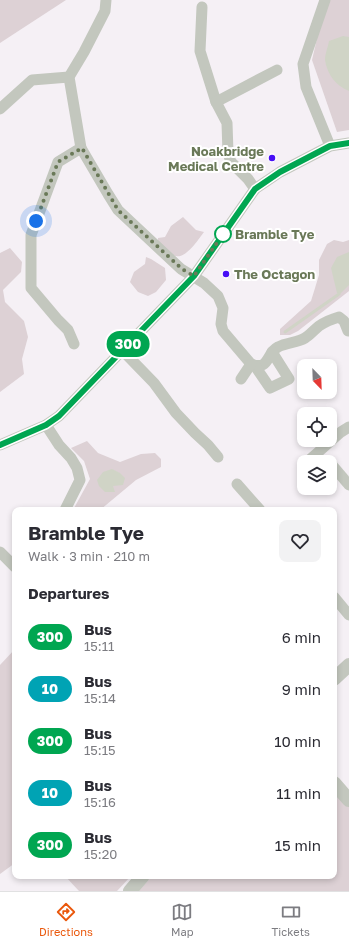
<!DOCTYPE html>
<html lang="en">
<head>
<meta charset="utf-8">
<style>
	body { margin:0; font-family:"Golos Text",sans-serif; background:#f2f2f3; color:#2b2b33; height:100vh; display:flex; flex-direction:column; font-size:15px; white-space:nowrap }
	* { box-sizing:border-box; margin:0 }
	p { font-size:13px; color:#7c7c81 }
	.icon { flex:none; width:22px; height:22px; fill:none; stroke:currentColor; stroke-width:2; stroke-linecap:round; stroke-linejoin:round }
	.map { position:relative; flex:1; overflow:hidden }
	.details { position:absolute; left:12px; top:507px; width:325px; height:372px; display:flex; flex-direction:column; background:#fff; border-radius:8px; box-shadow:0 2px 6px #0003 }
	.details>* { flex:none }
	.badge { padding:0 8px; border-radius:13px; font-size:14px; line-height:26px }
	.needle { width:26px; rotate:157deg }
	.tools { position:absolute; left:297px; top:359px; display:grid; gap:8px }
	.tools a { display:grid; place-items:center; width:40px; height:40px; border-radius:8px; background:#fff; box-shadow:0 2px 6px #0003; font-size:20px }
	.you { position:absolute; width:20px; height:20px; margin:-10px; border:3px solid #fff; border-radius:50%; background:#1a73e8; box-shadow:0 0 0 6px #1a73e833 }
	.map>.badge { position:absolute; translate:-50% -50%; box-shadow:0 0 0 2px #fff }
	h2 { padding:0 16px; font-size:15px; line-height:36px }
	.round { display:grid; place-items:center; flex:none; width:42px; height:42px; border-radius:8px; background:#f2f2f3 }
	.head { display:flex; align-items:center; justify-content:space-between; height:68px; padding:0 16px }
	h1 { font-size:19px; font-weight:700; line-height:30px }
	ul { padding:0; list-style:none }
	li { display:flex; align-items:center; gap:12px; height:52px; padding:0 16px }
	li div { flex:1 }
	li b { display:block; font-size:15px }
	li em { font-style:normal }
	li .badge { min-width:44px; font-weight:700; text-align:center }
	.menu { display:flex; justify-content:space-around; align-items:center; height:56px; border-top:1px solid #e1e1e2; background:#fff; font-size:11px; color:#7c7c81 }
	.menu a { display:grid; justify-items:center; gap:2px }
	.menu .active { color:#ea580c }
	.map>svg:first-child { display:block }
</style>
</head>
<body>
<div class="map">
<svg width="349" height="891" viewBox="0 0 349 891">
	<rect width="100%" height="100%" fill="#f5f0f5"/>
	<!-- green -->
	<g fill="#ddd1d5">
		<path d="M0,0h66l-66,43z"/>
		<path d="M326,0h23v130l-12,2 -25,-72z"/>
		<path d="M183,217l13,13 8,2c-6,8 -20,30 -31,23 -5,-4 -10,-9 -15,-13v-4l7,-1 6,-11z"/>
		<path d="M334,240l9,2 6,-2v51l-51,40 -8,4h-10v-6l31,-28 8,-26v-15l8,-16z"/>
		<path d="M10,248l12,14 -1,10 -18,18 2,12 19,19 4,16 -6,22 2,15 -24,18v-139z"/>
		<path d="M146,257l5,2 14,9 1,12 -10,12 -8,4 -10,-4 -8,-10 4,-10 11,-8z"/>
		<path d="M87,441l11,12 22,9 21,-8 14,-1 6,6v8l-25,13 -36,30h-27l17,-31 -6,-18 -13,-13z"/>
		<path d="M15,649v214l-15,11v-209z"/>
		<path d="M334,782l15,18v91h-210l13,-15h182z"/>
		<path d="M65,876h66l-14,15h-38z"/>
	</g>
	<!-- water -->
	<g fill="#d0d4c6">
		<path d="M343,36l6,1v54c-13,-5 -22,-17 -24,-31 0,-6 3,-13 4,-19z"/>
		<path d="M349,252v33l-9,9 -3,-1 -6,-25 6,-11z"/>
		<path d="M112,469l8,4 5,5 -2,7 -10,1 2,6h-10l-6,-6 -2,-6 6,-8z"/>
	</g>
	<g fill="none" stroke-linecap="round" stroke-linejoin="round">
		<!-- stream -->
		<path stroke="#d0d4c6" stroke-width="3" d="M285,332l54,-38"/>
		<!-- minor -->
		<g stroke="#c3c7be" stroke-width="11">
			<path d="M106,0l-1,11 -21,41 -15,25 12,71 27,46 10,16 16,15 47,44 23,14 14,13 5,12 -2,16 2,7 28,33c19,7 15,-11 27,-17 9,-5 19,-4 27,-9 5,-3 9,-8 14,-12 6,-4 13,-7 20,-9l5,4 4,10"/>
			<path d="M325,0l-22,64 3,23 24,59"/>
			<path d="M202,7l-2,44 16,51"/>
			<path d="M0,109l32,-29 37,-3"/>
			<path d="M255,189l-7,-10 -17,-17 -3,-9 -1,-30 -11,-21 61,-32"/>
			<path d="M74,344l-6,-14 -10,-10 -27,-32v-53l27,-73 23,-14"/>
			<path d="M122,350l32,33 22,30 19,20 13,12 10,12"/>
			<path d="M255,366l15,22 19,-9 -17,-27"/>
			<path d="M241,379l10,-15"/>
			<path d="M46,425l13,20 12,13 6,10 3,12 -15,30"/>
			<path d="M0,445l46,-20 13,-9 135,-140 61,-87 25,-17 50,-26 19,-3"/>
			<path d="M307,462l34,-30 8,-5"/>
			<path d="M332,465l17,20"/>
			<path d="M237,484l23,26"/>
			<path d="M0,552l15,15"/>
			<path d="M334,597l15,18"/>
		</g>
		<!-- tertiary -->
		<g stroke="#c3c7be" stroke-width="14">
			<path d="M334,679l15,-14"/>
			<path d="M334,783l15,17"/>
			<path d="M130,891l13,-15"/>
		</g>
	</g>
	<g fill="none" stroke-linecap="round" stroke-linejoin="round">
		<!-- line casing -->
		<g stroke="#fff" stroke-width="9">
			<path id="line" d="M0,445l46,-20 13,-9 135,-140 61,-87 25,-17 50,-26 19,-3"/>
		</g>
		<!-- line -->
		<use href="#line" stroke="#00a651" stroke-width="6"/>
		<!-- walk -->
		<path stroke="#6a7958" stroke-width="4" stroke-dasharray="0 7.2" d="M36,221l22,-59 24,-14 36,62 64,59 12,7 29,-42"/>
	</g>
	<!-- markers -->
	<g fill="#470ff6" stroke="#fff" stroke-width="1.5">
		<circle cx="272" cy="158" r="4"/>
		<circle cx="226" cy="274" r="4"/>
	</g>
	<circle fill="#fff" stroke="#00a651" stroke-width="2" cx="223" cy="234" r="8"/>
	<g text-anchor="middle" stroke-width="4" stroke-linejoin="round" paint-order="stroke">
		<!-- poi labels -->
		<g font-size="13" font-weight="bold" fill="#6a7958" stroke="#fff" text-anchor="end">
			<text x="264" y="156">Noakbridge<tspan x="264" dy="15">Medical Centre</tspan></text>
			<text x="234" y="279" text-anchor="start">The Octagon</text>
		</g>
		<!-- stop labels -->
		<g font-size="13" font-weight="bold" fill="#6a7958" stroke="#fff" text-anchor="start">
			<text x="235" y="239">Bramble Tye</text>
		</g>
	</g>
</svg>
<div class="tools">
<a><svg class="needle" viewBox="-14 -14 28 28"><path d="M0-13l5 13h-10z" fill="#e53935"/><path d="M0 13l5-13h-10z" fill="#7c7c81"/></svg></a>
<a><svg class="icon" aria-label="locate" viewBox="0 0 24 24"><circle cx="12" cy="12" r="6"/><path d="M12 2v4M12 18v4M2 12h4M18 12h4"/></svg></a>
<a><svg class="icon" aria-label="layers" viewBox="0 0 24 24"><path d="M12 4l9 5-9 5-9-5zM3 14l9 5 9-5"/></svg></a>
</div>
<div class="you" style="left:36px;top:221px"></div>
<b class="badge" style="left:128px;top:344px;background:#00a651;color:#fff">300</b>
<section class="details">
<div class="head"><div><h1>Bramble Tye</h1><p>Walk · 3 min · 210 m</p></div><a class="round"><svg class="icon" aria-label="heart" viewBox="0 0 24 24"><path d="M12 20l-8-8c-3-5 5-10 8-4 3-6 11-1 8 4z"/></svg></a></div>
<h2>Departures</h2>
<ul>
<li><span class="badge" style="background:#00a651;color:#fff">300</span><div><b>Bus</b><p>15:11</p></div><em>6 min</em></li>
<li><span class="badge" style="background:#00a3b4;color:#fff">10</span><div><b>Bus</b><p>15:14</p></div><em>9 min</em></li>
<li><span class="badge" style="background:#00a651;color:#fff">300</span><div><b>Bus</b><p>15:15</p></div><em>10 min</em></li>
<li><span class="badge" style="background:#00a3b4;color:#fff">10</span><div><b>Bus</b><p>15:16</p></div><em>11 min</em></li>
<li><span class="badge" style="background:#00a651;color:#fff">300</span><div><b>Bus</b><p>15:20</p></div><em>15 min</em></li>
</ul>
</section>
</div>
<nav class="menu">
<a class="active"><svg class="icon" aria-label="directions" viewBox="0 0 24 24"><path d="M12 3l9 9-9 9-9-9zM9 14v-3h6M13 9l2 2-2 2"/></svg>Directions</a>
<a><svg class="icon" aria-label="map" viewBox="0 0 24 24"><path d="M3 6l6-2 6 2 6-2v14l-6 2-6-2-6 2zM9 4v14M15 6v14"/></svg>Map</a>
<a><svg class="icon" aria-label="tickets" viewBox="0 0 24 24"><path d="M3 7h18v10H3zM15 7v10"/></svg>Tickets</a>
</nav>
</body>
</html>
